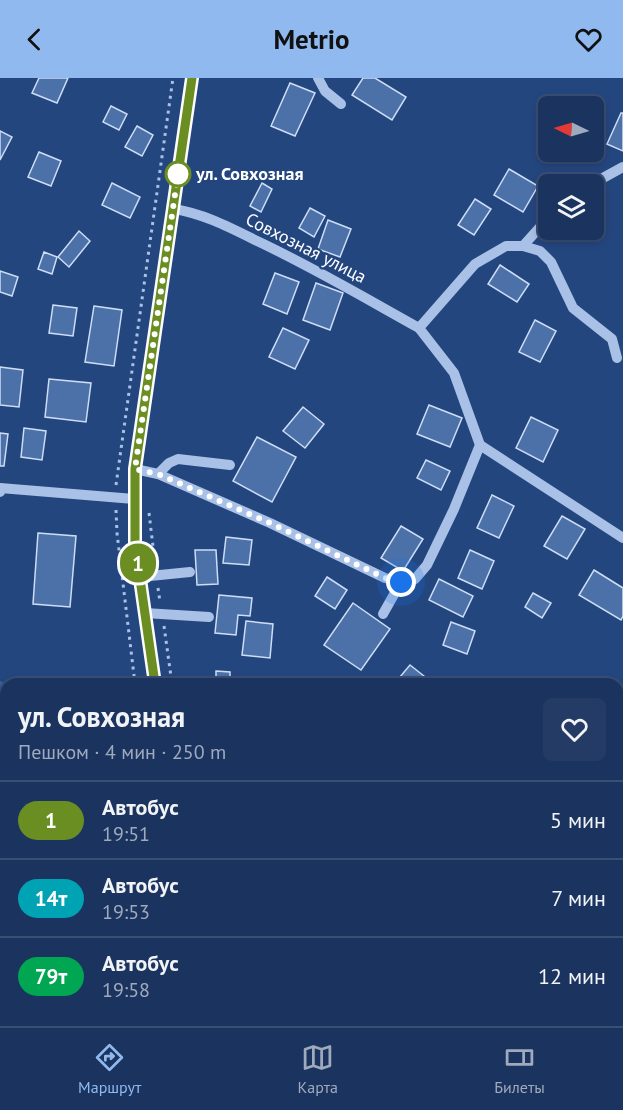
<!DOCTYPE html>
<html lang="ru">
<head>
<meta charset="utf-8">
<style>
	body { margin:0; font-family:"PT Sans",sans-serif; background:#243c65; color:#f1f3f6; height:100vh; display:flex; flex-direction:column; font-size:22px; white-space:nowrap }
	* { box-sizing:border-box; margin:0 }
	p { font-size:20px; color:#a0aabd }
	.icon { flex:none; width:33px; height:33px; fill:none; stroke:currentColor; stroke-width:2; stroke-linecap:round; stroke-linejoin:round }
	.map { position:relative; flex:1; overflow:hidden }
	.sheet { position:absolute; left:0px; top:600px; width:624px; height:348px; display:flex; flex-direction:column; background:#1b345f; border-radius:18px 18px 0 0; box-shadow:0 3px 9px #0003,0 0 0 2px #394f74 }
	.sheet>* { flex:none }
	.badge { padding:0 12px; border-radius:20px; font-size:21px; line-height:39px }
	.needle { width:39px; rotate:275deg }
	.fabs { position:absolute; left:538px; top:18px; display:grid; gap:12px }
	.fabs a { display:grid; place-items:center; width:66px; height:66px; border-radius:9px; background:#1b345f; box-shadow:0 3px 9px #0003,0 0 0 2px #394f74; font-size:30px }
	.you { position:absolute; width:30px; height:30px; margin:-15px; border:4px solid #fff; border-radius:50%; background:#1a73e8; box-shadow:0 0 0 9px #1a73e833 }
	.map>.badge { position:absolute; translate:-50% -50%; box-shadow:0 0 0 3px #fff }
	.round { display:grid; place-items:center; flex:none; width:63px; height:63px; border-radius:9px; background:#243c65 }
	.overview { display:flex; align-items:center; justify-content:space-between; height:102px; padding:0 18px }
	h1 { font-size:28px; font-weight:700; line-height:45px }
	ul { padding:0; list-style:none }
	li { display:flex; align-items:center; gap:18px; height:78px; padding:0 18px; border-top:2px solid #394f74 }
	li div { flex:1 }
	li b { display:block; font-size:22px }
	li em { font-style:normal }
	li .badge { min-width:66px; font-weight:700; text-align:center }
	header { display:flex; justify-content:space-between; align-items:center; height:78px; padding:0 18px; background:#90b9f0; color:#111; font-size:27px; font-weight:700 }
	.tab-bar { display:flex; justify-content:space-around; align-items:center; height:84px; border-top:2px solid #394f74; background:#1b345f; font-size:16px; color:#a0aabd }
	.tab-bar a { display:grid; justify-items:center; gap:3px }
	.tab-bar .current { color:#90b9f0 }
	.map>svg:first-child { display:block }
</style>
</head>
<body>
<header><svg class="icon" aria-label="back" viewBox="0 0 24 24"><path d="M15 5l-7 7 7 7"/></svg>Metrio<svg class="icon" aria-label="heart" viewBox="0 0 24 24"><path d="M12 20l-8-8c-3-5 5-10 8-4 3-6 11-1 8 4z"/></svg></header>
<div class="map">
<svg width="623" height="948" viewBox="0 0 623 948">
	<rect width="100%" height="100%" fill="#24467f"/>
	<!-- green -->
	<path fill="#385f9d" d="M0,603l7,3 -1,125 -6,4z"/>
	<!-- building -->
	<g fill="#4c70a8" stroke="#cdddf5" stroke-width="1.5">
		<path d="M39,0h29l-11,25 -25,-10z"/>
		<path d="M363,0h12l31,19 -14,23 -40,-25z"/>
		<path d="M290,5l25,10 -20,43 -24,-10z"/>
		<path d="M111,28l16,8 -8,16 -16,-8z"/>
		<path d="M621,35h2v38l-16,-7z"/>
		<path d="M137,48l16,9 -11,21 -17,-9z"/>
		<path d="M0,53l12,6 -12,23z"/>
		<path d="M39,74l22,9 -10,25 -23,-9z"/>
		<path d="M509,91l29,17 -15,26 -29,-17z"/>
		<path d="M112,105l28,14 -10,21 -28,-13z"/>
		<path d="M262,105l10,6 -11,23 -11,-6z"/>
		<path d="M475,121l16,10 -17,26 -16,-10z"/>
		<path d="M310,130l15,8 -11,21 -15,-9z"/>
		<path d="M328,142l23,9 -11,28 -22,-8z"/>
		<path d="M79,153l11,10 -21,26 -11,-10z"/>
		<path d="M44,174l13,5 -5,17 -14,-5z"/>
		<path d="M500,187l29,19 -12,18 -29,-18z"/>
		<path d="M0,193l18,6 -6,19 -12,-4z"/>
		<path d="M275,195l24,9 -12,32 -24,-10z"/>
		<path d="M316,205l27,10 -13,37 -27,-10z"/>
		<path d="M53,227l24,3 -4,28 -24,-3z"/>
		<path d="M94,228l28,4 -8,56 -29,-4z"/>
		<path d="M535,242l21,11 -16,31 -21,-10z"/>
		<path d="M283,250l26,12 -14,29 -26,-12z"/>
		<path d="M0,289l23,3 -4,37 -19,-2z"/>
		<path d="M49,301l42,4 -5,39 -41,-5z"/>
		<path d="M429,327l33,13 -12,29 -33,-13z"/>
		<path d="M303,329l21,17 -19,24 -22,-17z"/>
		<path d="M531,339l27,13 -15,32 -27,-14z"/>
		<path d="M24,350l22,3 -4,29 -21,-3z"/>
		<path d="M0,355l8,1 -4,32h-4z"/>
		<path d="M257,359l39,20 -24,45 -39,-21z"/>
		<path d="M426,382l24,11 -9,19 -24,-12z"/>
		<path d="M492,417l22,11 -15,32 -22,-10z"/>
		<path d="M562,438l23,13 -18,30 -23,-13z"/>
		<path d="M401,448l22,13 -20,32 -22,-13z"/>
		<path d="M38,455l38,3 -6,71 -37,-3z"/>
		<path d="M226,459l26,3 -3,25 -26,-2z"/>
		<path d="M195,472h21l2,34 -21,1z"/>
		<path d="M470,472l24,11 -12,28 -24,-11z"/>
		<path d="M594,492l29,18v28l-2,4 -42,-25z"/>
		<path d="M327,499l20,13 -12,19 -20,-13z"/>
		<path d="M439,501l34,17 -10,21 -34,-17z"/>
		<path d="M533,515l18,10 -9,15 -17,-11z"/>
		<path d="M219,517l33,3 -2,18 -12,-1 -2,20 -21,-2z"/>
		<path d="M353,525l37,26 -29,41 -37,-25z"/>
		<path d="M246,543l27,3 -3,34 -28,-3z"/>
		<path d="M451,544l24,9 -8,23 -24,-9z"/>
		<path d="M410,587l24,19h-40z"/>
		<path d="M216,593l14,1v12h-14z"/>
		<path d="M0,860l6,1v58h-6z"/>
		<path d="M329,942h12l-1,6h-25v-5l13,2z"/>
		<path d="M435,942h23l-3,6h-23z"/>
		<path d="M518,942h10l7,6h-23z"/>
	</g>
	<g fill="none" stroke-linecap="round" stroke-linejoin="round">
		<!-- path -->
		<g stroke="#a9c1e6" stroke-width="3" stroke-dasharray="3 4.5" stroke-linecap="butt">
			<path d="M116,407l57,-407"/>
			<path d="M116,432l1,23 18,151"/>
			<path d="M149,435l6,50"/>
			<path d="M158,510l2,14"/>
			<path d="M164,548l8,58"/>
			<path d="M82,948l3,-6"/>
			<path d="M125,948l2,-6"/>
		</g>
		<!-- minor -->
		<g stroke="#a9c1e6" stroke-width="10">
			<path d="M318,0l7,13 16,13"/>
			<path d="M592,106l31,-17"/>
			<path d="M173,131c29,4 56,18 82,31 56,26 110,58 164,88"/>
			<path d="M523,168l17,5 11,11 22,46 39,31 5,19"/>
			<path d="M480,367l143,93"/>
			<path d="M135,391l23,5 112,49 115,55 16,4 14,-3 12,-14 27,-56 26,-64 -26,-72 -35,-45 56,-64 31,-18h17l26,-29"/>
			<path d="M158,396l11,-11 9,-4 52,6"/>
			<path d="M0,414v-4l134,11"/>
			<path d="M140,499l50,-5"/>
			<path d="M145,535l64,4"/>
			<path d="M383,536l18,-32"/>
			<path d="M156,606l-21,-140v-75l57,-391"/>
			<path d="M618,866l5,1"/>
			<path d="M102,948l4,-6"/>
			<path d="M484,948l5,-6"/>
		</g>
	</g>
	<g fill="none" stroke-linecap="round" stroke-linejoin="round">
		<!-- line casing -->
		<g stroke="#fff" stroke-width="14">
			<path id="line" d="M155,606l-20,-140v-75l57,-391"/>
		</g>
		<!-- line -->
		<use href="#line" stroke="#6b8e23" stroke-width="9"/>
		<!-- walk -->
		<path stroke="#fff" stroke-width="6" stroke-dasharray="0 10.8" d="M178,96l-43,295 23,5 112,49 115,55 16,4"/>
	</g>
	<!-- markers -->
	<circle fill="#fff" stroke="#6b8e23" stroke-width="3" cx="178" cy="96" r="12"/>
	<g text-anchor="middle" stroke-width="4.5" stroke-linejoin="round" paint-order="stroke">
		<!-- stop labels -->
		<g font-size="18" font-weight="bold" fill="#fff" stroke="#24467f" text-anchor="start">
			<text x="196" y="102">ул. Совхозная</text>
		</g>
		<!-- street labels -->
		<g font-size="18" fill="#fff" stroke="#24467f">
			<text transform="translate(306 170) rotate(27)" y="6">Совхозная улица</text>
		</g>
	</g>
</svg>
<div class="fabs">
<a><svg class="needle" viewBox="-14 -14 28 28"><path d="M0-13l5 13h-10z" fill="#e53935"/><path d="M0 13l5-13h-10z" fill="#a0aabd"/></svg></a>
<a><svg class="icon" aria-label="layers" viewBox="0 0 24 24"><path d="M12 4l9 5-9 5-9-5zM3 14l9 5 9-5"/></svg></a>
</div>
<div class="you" style="left:401px;top:504px"></div>
<b class="badge" style="left:138px;top:485px;background:#6b8e23;color:#fff">1</b>
<section class="sheet">
<div class="overview"><div><h1>ул. Совхозная</h1><p>Пешком · 4 мин · 250 m</p></div><a class="round"><svg class="icon" aria-label="heart" viewBox="0 0 24 24"><path d="M12 20l-8-8c-3-5 5-10 8-4 3-6 11-1 8 4z"/></svg></a></div>
<ul>
<li><span class="badge" style="background:#6b8e23;color:#fff">1</span><div><b>Автобус</b><p>19:51</p></div><em>5 мин</em></li>
<li><span class="badge" style="background:#00a3b4;color:#fff">14т</span><div><b>Автобус</b><p>19:53</p></div><em>7 мин</em></li>
<li><span class="badge" style="background:#00a651;color:#fff">79т</span><div><b>Автобус</b><p>19:58</p></div><em>12 мин</em></li>
</ul>
</section>
</div>
<nav class="tab-bar">
<a class="current"><svg class="icon" aria-label="directions" viewBox="0 0 24 24"><path d="M12 3l9 9-9 9-9-9zM9 14v-3h6M13 9l2 2-2 2"/></svg>Маршрут</a>
<a><svg class="icon" aria-label="map" viewBox="0 0 24 24"><path d="M3 6l6-2 6 2 6-2v14l-6 2-6-2-6 2zM9 4v14M15 6v14"/></svg>Карта</a>
<a><svg class="icon" aria-label="tickets" viewBox="0 0 24 24"><path d="M3 7h18v10H3zM15 7v10"/></svg>Билеты</a>
</nav>
</body>
</html>
